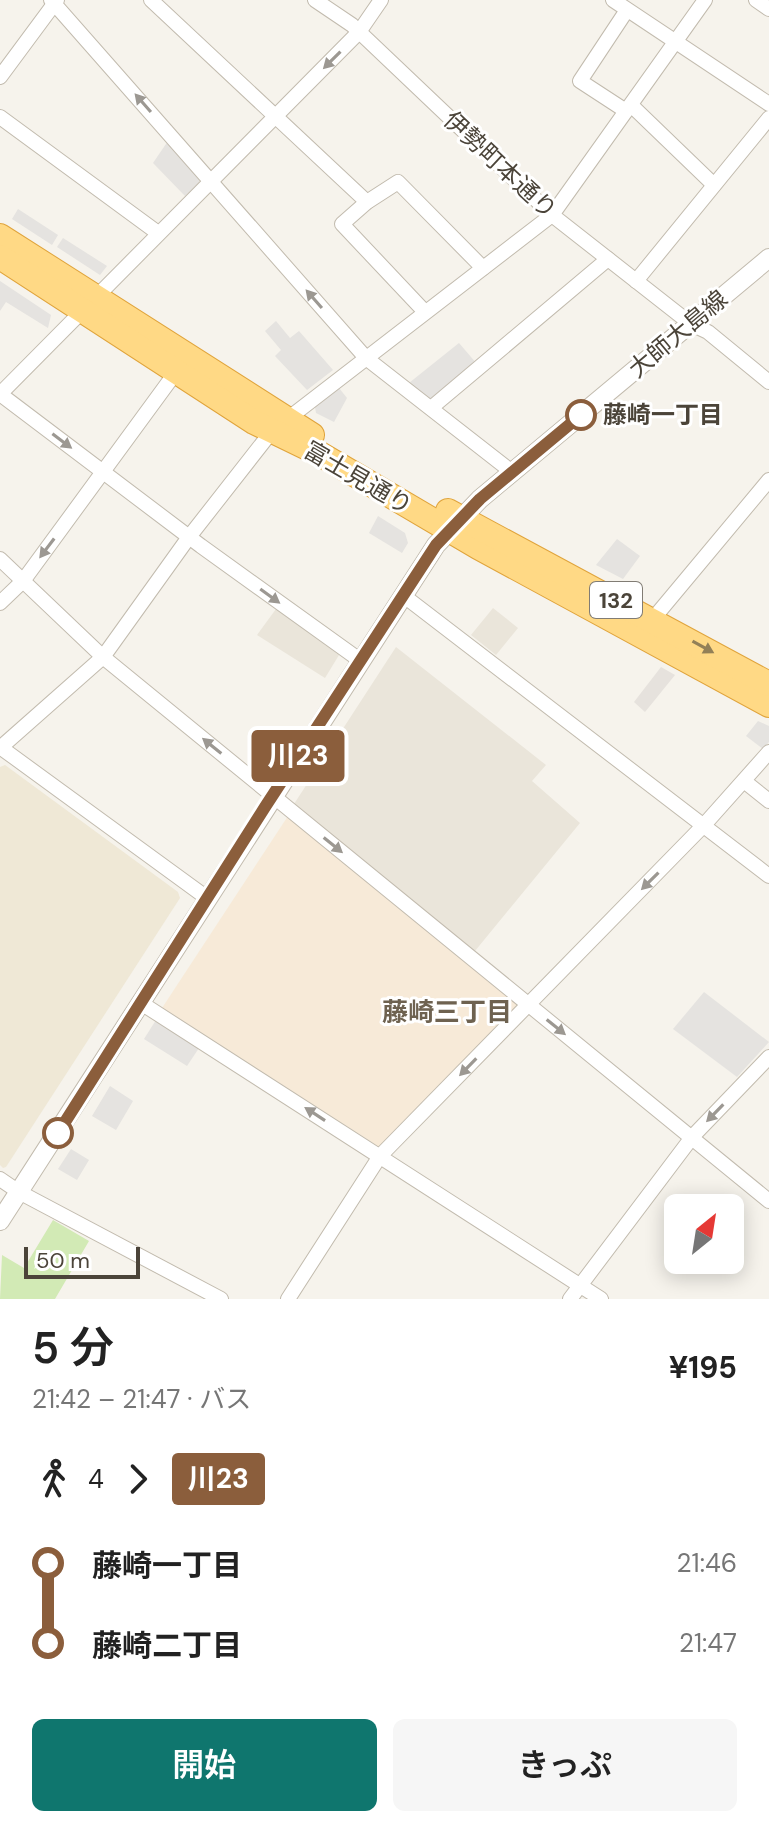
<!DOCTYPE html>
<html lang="ja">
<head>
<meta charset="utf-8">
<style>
	body { margin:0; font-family:"DM Sans","Noto Sans JP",sans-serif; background:#f6f6f6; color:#222; height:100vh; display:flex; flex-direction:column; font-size:30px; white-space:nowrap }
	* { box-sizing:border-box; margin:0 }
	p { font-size:26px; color:#767676 }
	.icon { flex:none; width:44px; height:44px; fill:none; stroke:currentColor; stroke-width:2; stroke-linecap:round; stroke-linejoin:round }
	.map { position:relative; height:1299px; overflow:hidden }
	.side { display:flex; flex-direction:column; background:#fff; flex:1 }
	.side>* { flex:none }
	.badge { padding:0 16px; border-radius:6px; font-size:28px; line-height:52px }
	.needle { width:52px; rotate:30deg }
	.tools { position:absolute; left:664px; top:1194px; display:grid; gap:16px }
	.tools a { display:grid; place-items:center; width:80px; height:80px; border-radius:12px; background:#fff; box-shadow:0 4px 20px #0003; font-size:40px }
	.scale { position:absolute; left:24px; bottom:20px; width:116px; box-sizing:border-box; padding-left:8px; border:4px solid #4b4439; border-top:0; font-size:22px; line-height:28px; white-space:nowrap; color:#4b4439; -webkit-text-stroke:6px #fff; paint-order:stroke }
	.map>.badge { position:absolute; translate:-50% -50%; box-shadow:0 0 0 4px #fff }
	.legs { display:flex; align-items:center; gap:12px; height:88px; padding:0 32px; font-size:26px }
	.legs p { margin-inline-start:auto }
	.summary { display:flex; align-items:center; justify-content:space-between; height:136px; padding:0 32px }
	h1 { font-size:44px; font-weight:600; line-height:60px }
	.primary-button { display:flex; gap:16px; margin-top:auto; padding:16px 32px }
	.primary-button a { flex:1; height:92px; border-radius:12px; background:#0f766e; color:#fff; font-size:32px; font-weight:600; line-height:92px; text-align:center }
	.primary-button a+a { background:#f6f6f6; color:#222 }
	ul { padding:0 32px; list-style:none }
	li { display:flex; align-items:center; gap:28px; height:80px; font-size:30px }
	li i { display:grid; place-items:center; width:12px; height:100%; margin:0 10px; background:currentColor }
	li i::after { content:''; width:20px; height:20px; margin:-10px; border:6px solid; border-radius:50%; background:#fff }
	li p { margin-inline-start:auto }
	li:first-child i { background:linear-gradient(#0000 50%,currentColor 0) }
	li:last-child i { background:linear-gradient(currentColor 50%,#0000 0) }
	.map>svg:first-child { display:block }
</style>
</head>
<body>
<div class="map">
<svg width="769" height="1299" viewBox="0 0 769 1299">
	<rect width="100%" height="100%" fill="#f6f3ec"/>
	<!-- residential -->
	<g fill="#eae5da">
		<path d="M493,608l25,20 -22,27 -25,-20z"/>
		<path d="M276,609l63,46 -14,23 -68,-43z"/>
		<path d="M396,647l150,118 -14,16 48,42 -105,128 -181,-147z"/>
	</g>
	<!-- commercial -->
	<path fill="#f7ead8" d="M288,816l231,190 -140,141 -217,-139z"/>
	<!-- industrial -->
	<path fill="#e6e2dd" d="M661,667l14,8 -30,37 -11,-10z"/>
	<!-- education -->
	<path fill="#efe8d6" d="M5,765l173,127 2,6 -174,269 -3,1 -3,-3v-398z"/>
	<!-- green -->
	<path fill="#d2eab5" d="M53,1220l36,21 -34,58h-55l2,-44 22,13z"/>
	<!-- parking -->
	<g fill="#e5e3e0">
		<path d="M168,141l31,35v7l-14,13 -32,-33z"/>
		<path d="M18,209l40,26 -6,10 -40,-26z"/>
		<path d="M63,238l44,28 -7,9 -43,-28z"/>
		<path d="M0,281l51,34 -3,13 -42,-26 -6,9z"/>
		<path d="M276,321l14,17 9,-7 34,39 -26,20 -32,-34 6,-6 -16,-19z"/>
		<path d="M459,343l18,21 -41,34h-7l-20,-15z"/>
		<path d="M339,388l8,10 -13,24 -18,-9 -1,-6z"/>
		<path d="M378,516l27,17 3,10 -6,10 -33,-20z"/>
		<path d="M617,539l23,17 -17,23 -27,-14z"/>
		<path d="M758,721l11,5v16l-6,7 -17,-13z"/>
		<path d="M704,992l65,50 -32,35 -64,-48z"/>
		<path d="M156,1020l43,28 -12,18 -43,-27z"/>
		<path d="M110,1086l23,15 -17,29 -24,-14z"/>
		<path d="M71,1149l18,11 -12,20 -19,-11z"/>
	</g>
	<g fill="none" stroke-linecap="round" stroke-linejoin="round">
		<!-- minor casing -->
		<g stroke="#c2bbae" stroke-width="16">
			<g id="minor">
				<path d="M51,0l315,358 146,114"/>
				<path d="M151,0l216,202"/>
				<path d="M315,0l37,25 200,190 139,109 17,8 61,50"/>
				<path d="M613,0l156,104"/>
				<path d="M756,0l13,9"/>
				<path d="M0,77l57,-77"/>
				<path d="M631,105l83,80"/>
				<path d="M626,111l-46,-30 47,-71"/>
				<path d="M0,117l158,116"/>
				<path d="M636,281l133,-163"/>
				<path d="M425,312l-83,-88 25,-22 31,-20 85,86"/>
				<path d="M0,394l359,-362 22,-32"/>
				<path d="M0,394l201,152 160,115"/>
				<path d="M431,408l177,-149"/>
				<path d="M0,559l103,98 666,544"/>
				<path d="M404,596l365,280"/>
				<path d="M0,603l23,-22 153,-209"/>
				<path d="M653,619l116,-139"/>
				<path d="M0,747l207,151"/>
				<path d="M0,748l103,-91 86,-120 83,-106 280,-216 153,-215"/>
				<path d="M744,781l25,20"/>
				<path d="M141,1003l460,296"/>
				<path d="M0,1179l19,13 202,107"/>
				<path d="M288,1299l92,-143 324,-331 65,-73"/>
				<path d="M570,1299l123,-163 76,-79"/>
			</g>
		</g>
		<!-- tertiary casing -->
		<g stroke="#c2bbae" stroke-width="20">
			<path id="tertiary" d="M0,1221l436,-676 44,-46 289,-241"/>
		</g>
		<!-- trunk casing -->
		<g stroke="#e0a43c" stroke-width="26">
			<g id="trunk">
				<path d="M0,236l312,199"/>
				<path d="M0,257l254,165 66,32 158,93 291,158"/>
				<path d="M448,511l321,173"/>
			</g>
		</g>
		<!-- minor -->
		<use href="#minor" stroke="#fff" stroke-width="14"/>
		<!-- tertiary -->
		<use href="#tertiary" stroke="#fff" stroke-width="18"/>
		<!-- trunk -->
		<use href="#trunk" stroke="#ffd985" stroke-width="24"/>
	</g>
	<!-- one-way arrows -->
	<defs><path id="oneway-solid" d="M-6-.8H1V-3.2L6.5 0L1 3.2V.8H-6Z" transform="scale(2)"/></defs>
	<g fill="#9c9892">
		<use href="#oneway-solid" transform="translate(332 60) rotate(135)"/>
		<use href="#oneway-solid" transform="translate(143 103) rotate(-131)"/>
		<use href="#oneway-solid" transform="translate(314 299) rotate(-131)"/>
		<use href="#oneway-solid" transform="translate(62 441) rotate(37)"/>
		<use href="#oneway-solid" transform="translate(47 548) rotate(127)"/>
		<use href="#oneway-solid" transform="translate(270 596) rotate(36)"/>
		<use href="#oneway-solid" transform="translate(212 746) rotate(-141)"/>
		<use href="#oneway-solid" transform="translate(333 845) rotate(39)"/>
		<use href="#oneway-solid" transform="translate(650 881) rotate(135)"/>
		<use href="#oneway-solid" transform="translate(556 1027) rotate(39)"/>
		<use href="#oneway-solid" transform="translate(468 1067) rotate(134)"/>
		<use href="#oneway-solid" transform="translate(715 1113) rotate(134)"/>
		<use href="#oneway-solid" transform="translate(315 1114) rotate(-147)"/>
	</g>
	<use fill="#938057" href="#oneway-solid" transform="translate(703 647) rotate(29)"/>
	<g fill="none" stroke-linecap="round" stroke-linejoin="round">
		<!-- line-1 casing -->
		<g stroke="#fff" stroke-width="18">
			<path id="line-1" d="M58,1133l207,-326 171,-262 44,-46 101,-84"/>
		</g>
		<!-- line-1 -->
		<use href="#line-1" stroke="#8b5e3c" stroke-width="12"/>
	</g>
	<!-- markers -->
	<g fill="#fff" stroke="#8b5e3c" stroke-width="4">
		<circle cx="581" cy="415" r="14"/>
		<circle cx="58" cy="1133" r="14"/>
	</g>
	<g text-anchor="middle" stroke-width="6" stroke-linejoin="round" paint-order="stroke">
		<!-- shield labels -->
		<rect fill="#fff" stroke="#817c74" stroke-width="2" x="590" y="582" width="52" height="36" rx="6"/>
		<g font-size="22" font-weight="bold" fill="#4b4439">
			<text x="616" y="608">132</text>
		</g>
		<!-- street labels -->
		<g font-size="24" fill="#4b4439" stroke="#fff">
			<text transform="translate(500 165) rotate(43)" y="8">伊勢町本通り</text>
			<text transform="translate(678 334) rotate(-40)" y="8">大師大島線</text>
			<text transform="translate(358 478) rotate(30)" y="8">富士見通り</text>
		</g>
		<!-- stop labels -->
		<g font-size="24" font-weight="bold" fill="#4b4439" stroke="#fff" text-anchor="start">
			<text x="603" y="423">藤崎一丁目</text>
		</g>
		<!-- neighbourhood labels -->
		<g font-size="26" font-weight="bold" fill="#6e6250" stroke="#fff">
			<text x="447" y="1021">藤崎三丁目</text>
		</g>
	</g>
</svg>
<div class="tools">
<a><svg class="needle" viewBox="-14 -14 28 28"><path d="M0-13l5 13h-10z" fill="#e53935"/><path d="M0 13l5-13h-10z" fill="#767676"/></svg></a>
</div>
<div class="scale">50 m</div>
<b class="badge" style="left:298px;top:756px;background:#8b5e3c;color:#fff">川23</b>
</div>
<section class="side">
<div class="summary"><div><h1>5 分</h1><p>21:42 – 21:47 · バス</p></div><b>¥195</b></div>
<div class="legs"><svg class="icon" aria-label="walk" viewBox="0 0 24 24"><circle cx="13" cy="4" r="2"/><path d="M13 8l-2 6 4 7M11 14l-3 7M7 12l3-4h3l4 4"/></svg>4<svg class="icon" aria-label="forward" viewBox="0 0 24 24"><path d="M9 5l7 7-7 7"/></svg><b class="badge" style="background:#8b5e3c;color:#fff">川23</b></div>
<ul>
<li><i style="color:#8b5e3c"></i><b>藤崎一丁目</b><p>21:46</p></li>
<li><i style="color:#8b5e3c"></i><b>藤崎二丁目</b><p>21:47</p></li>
</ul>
<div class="primary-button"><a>開始</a><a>きっぷ</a></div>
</section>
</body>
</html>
